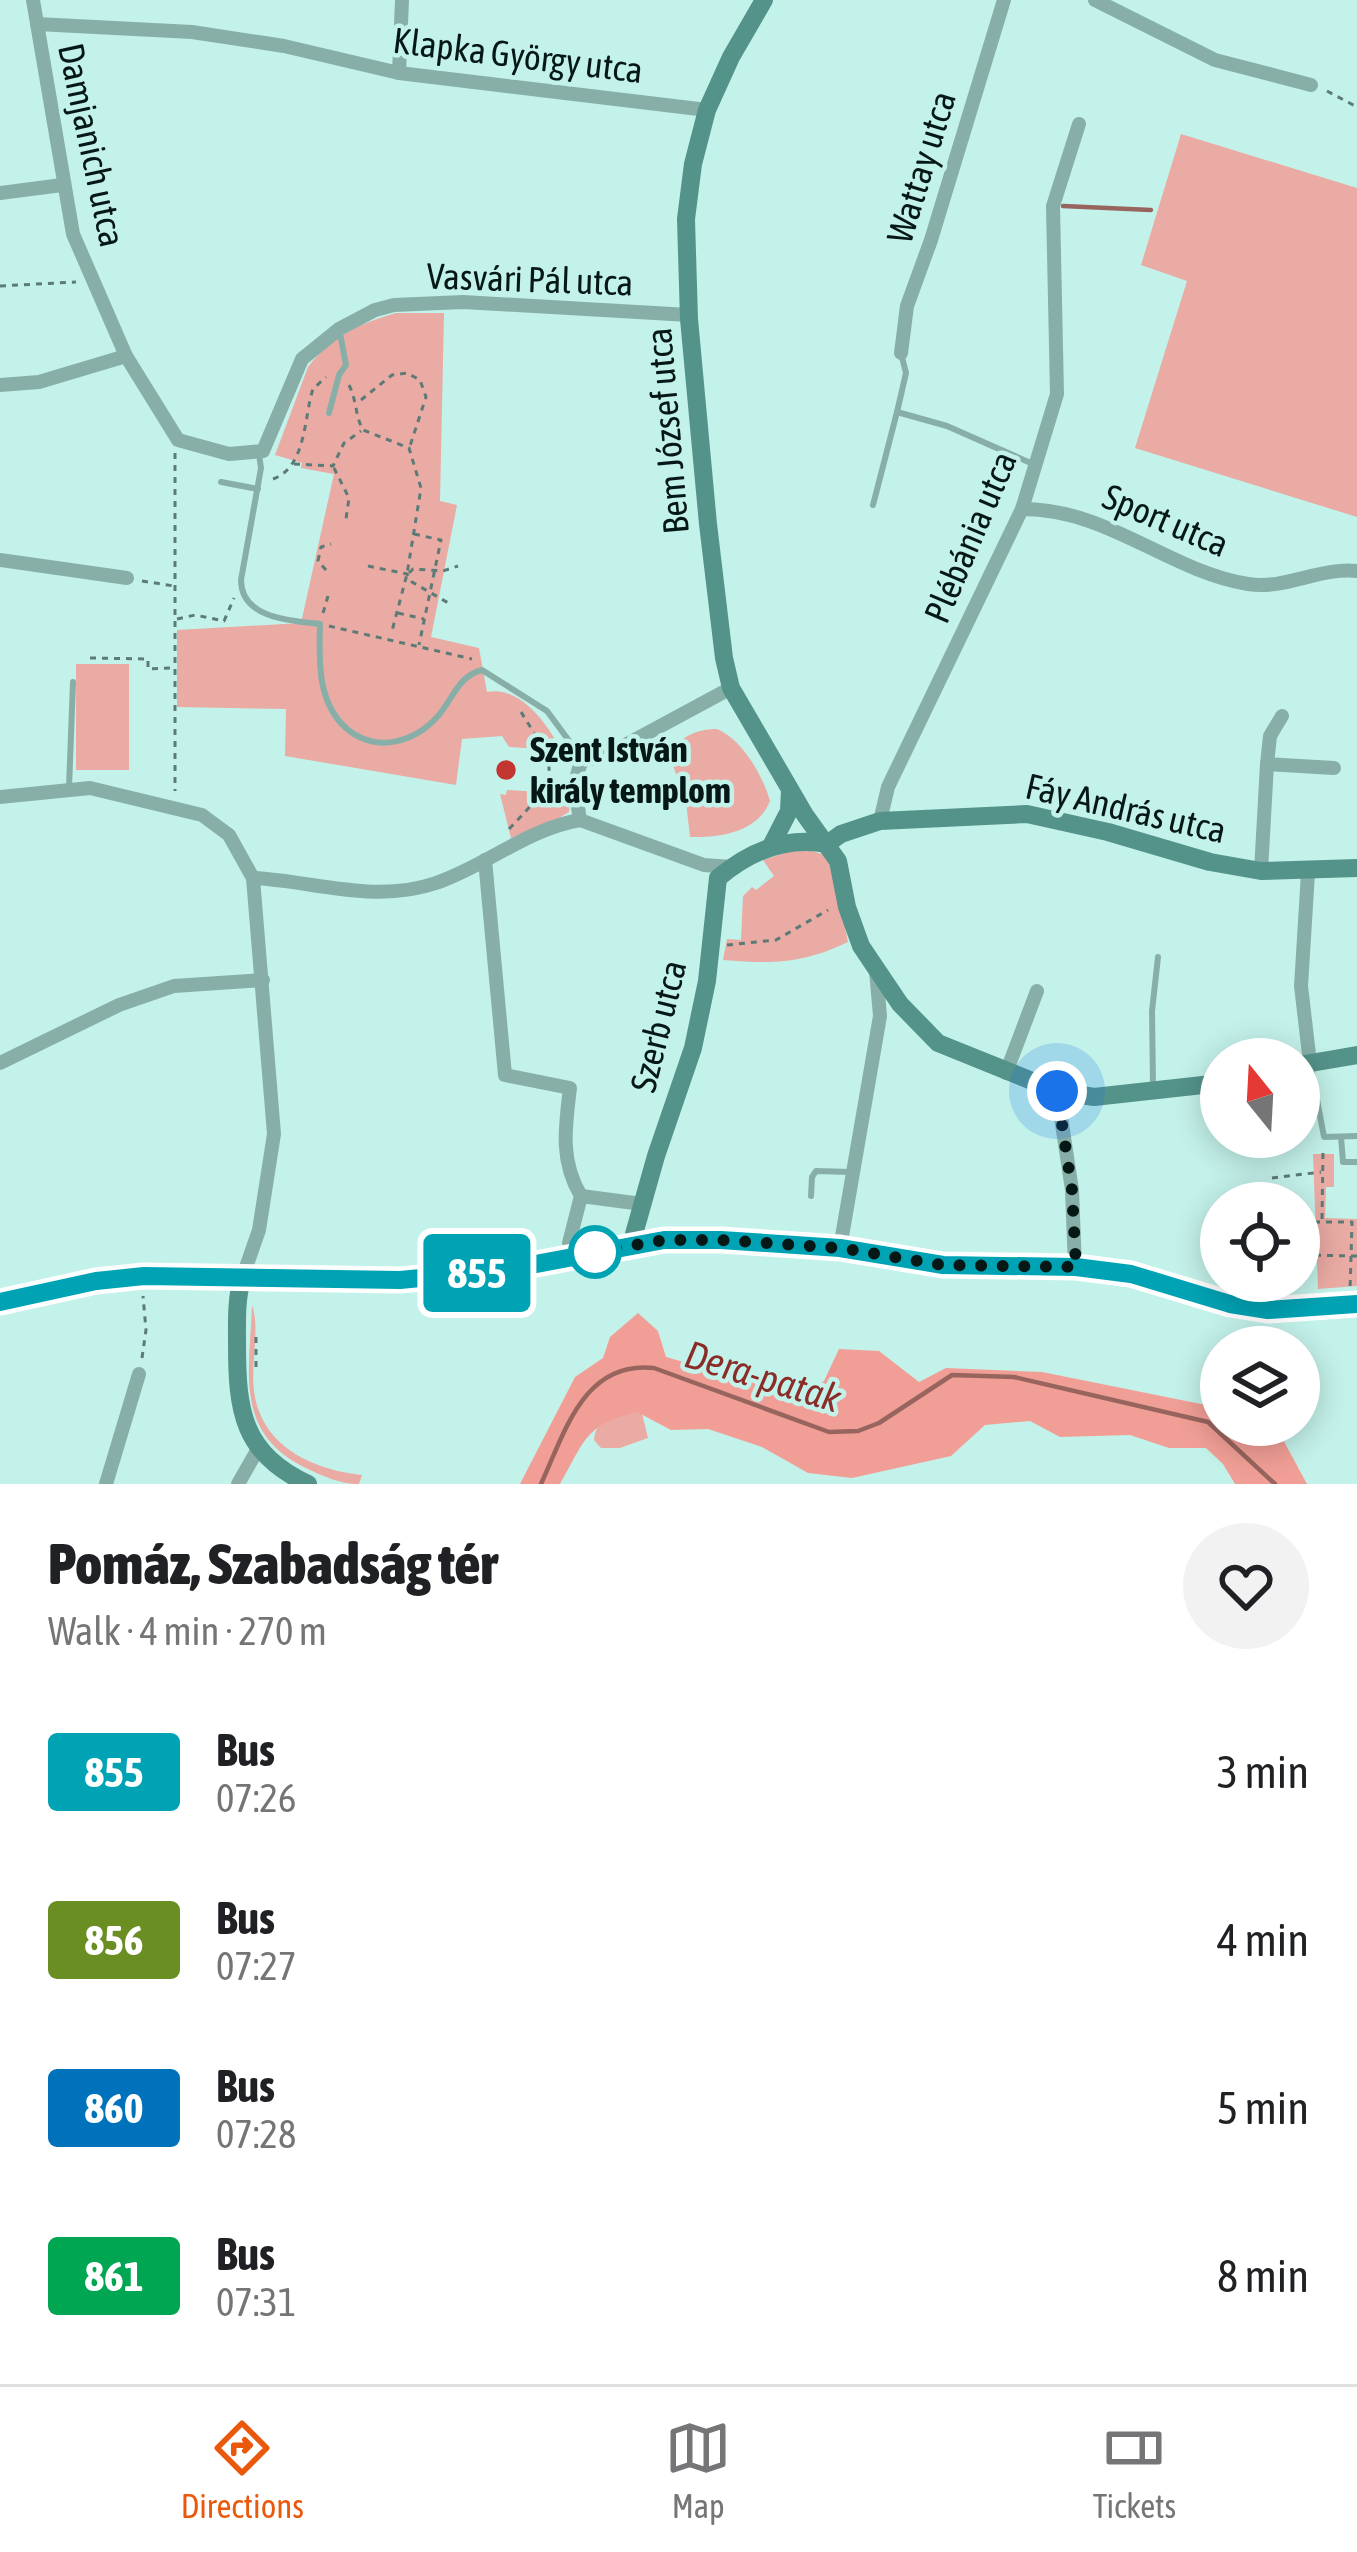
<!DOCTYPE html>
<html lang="en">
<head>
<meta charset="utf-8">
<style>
	body { margin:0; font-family:"Asap Condensed",sans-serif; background:#f2f2f2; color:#202124; height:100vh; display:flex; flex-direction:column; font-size:45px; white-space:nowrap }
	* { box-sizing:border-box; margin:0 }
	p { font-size:39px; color:#757577 }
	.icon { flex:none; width:66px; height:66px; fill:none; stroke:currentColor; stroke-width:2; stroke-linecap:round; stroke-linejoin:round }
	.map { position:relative; height:1484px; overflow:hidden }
	.sheet { display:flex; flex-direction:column; background:#fff; flex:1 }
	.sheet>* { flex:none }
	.badge { padding:0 24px; border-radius:9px; font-size:42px; line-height:78px }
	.needle { width:78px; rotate:342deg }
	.fabs { position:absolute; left:1200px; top:1038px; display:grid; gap:24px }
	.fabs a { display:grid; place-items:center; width:120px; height:120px; border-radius:50%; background:#fff; box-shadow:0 6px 30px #0003; font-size:60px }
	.you { position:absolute; width:60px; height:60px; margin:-30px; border:9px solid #fff; border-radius:50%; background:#1a73e8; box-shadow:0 0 0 18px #1a73e833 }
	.map>.badge { position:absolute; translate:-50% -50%; box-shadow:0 0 0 6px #fff }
	.round { display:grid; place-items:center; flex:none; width:126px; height:126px; border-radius:63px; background:#f2f2f2 }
	.headline { display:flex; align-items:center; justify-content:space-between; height:204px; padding:0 48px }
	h1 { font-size:57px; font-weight:800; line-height:90px }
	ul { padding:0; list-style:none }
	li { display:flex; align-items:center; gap:36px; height:168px; padding:0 48px }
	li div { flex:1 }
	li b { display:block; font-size:45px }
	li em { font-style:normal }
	li .badge { min-width:132px; font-weight:700; text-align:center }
	.tabs { display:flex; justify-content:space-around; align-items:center; height:168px; border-top:3px solid #e0e0e0; background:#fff; font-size:33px; color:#757577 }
	.tabs a { display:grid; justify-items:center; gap:6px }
	.tabs .selected { color:#ea580c }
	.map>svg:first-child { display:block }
</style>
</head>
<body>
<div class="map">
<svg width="1357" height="1484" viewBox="0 0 1357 1484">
	<rect width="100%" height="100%" fill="#c3f2ea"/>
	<!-- green -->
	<g fill="#eaaba4">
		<path d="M1181,134l176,54v329l-222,-69 52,-167 -46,-16z"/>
		<path d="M396,313h48l-4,188 17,4 -26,132 48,11 8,44c35,-8 70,42 78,71l-18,2 -4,-16 -34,-2 -7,-11 -40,3 -6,46 -171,-29 1,-47 -109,-2v-77l124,-7 33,-149 -33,-6 1,-5 -27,-8 33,-88c23,-30 52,-44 88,-54z"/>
		<rect x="76" y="664" width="53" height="106"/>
		<path d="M717,729c25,10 46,47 53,72 -12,31 -50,37 -80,36l-4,-35 -16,-45c7,-20 27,-28 47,-28z"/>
		<path d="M542,782l29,11 -2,19 -20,12 -38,14 -11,-44 6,1 1,-5 33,2z"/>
		<path d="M800,848l26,7 10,27 12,60c-46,22 -75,22 -125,18l4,-21 14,1 2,-44 9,-9 4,3 18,-14 -11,-16z"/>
		<path d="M1313,1154h21v33h-8l-1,31 32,1v67l-39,3z"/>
		<path d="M252,1305c9,25 -3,63 3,92 10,52 61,73 107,78l-3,9c-20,0 -36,-8 -53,-16 -73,-35 -56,-97 -54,-163z"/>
		<path d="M639,1401l9,37 -28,10h-19l-7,-8c2,-24 26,-30 45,-39z"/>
	</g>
	<!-- forest -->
	<path fill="#f19f96" d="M638,1313l20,18 8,26 138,39 20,-15 15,-32 40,2 40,31 27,-14 96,4 179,36v17h54l32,59h-72l-12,-20 -17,-16h-37l-39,-13 -70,2 -30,-16 -45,4 -34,31 -99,22 -44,-5 -46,-26 -54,-18 -37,1 -34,-18c-52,12 -52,29 -77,72h-40l55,-107 28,-19 7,-21z"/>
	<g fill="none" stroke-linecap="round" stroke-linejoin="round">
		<!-- stream -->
		<g stroke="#97655e" stroke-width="4.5">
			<path d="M1063,206l88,4"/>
			<path d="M541,1484c24,-52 43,-124 113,-116l175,64 29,-1 21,-8 73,-48 62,2 194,45 67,62"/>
		</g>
		<!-- path -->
		<g stroke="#5c7b76" stroke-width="3" stroke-dasharray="6 6" stroke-linecap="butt">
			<path d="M1327,91l30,16"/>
			<path d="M0,286l76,-4"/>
			<path d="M349,385c8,16 6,31 14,45l46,18 12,40 -14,86 -15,57"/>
			<path d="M361,400l31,-25 15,-2 13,7 6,17 -16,49"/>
			<path d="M175,453v338"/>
			<path d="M294,464l39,2 11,-23 17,-12"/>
			<path d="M334,468l15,30 -3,21"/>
			<path d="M273,479c34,-12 31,-64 40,-90l13,-12"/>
			<path d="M414,534l27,6 -22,105"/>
			<path d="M368,566l39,8 5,8 38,22"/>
			<path d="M326,570l-8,-9 3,-14 10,-3"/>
			<path d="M409,573l4,-4 30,2 15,-5"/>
			<path d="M142,581l32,5"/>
			<path d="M323,613l5,-17"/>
			<path d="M398,613l26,6"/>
			<path d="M177,619l18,-4 29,6 10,-23"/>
			<path d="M329,626l143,33"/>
			<path d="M90,658l58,1v10l25,-1"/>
			<path d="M509,829c56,-58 48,-58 9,-122"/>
			<path d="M727,945l49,-5 52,-30"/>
			<path d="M1272,1178l49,-6"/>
			<path d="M1322,1219l1,-68"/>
			<path d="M1302,1222h50l-2,69"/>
			<path d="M1303,1255l54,1"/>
			<path d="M256,1337v34"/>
			<path d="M142,1358l4,-28 -3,-34"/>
		</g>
		<!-- lane -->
		<g stroke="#87afa8" stroke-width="6">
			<path d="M902,357l4,16 -9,39 50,14 86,38"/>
			<path d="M329,413l10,-38 7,-10 -6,-32"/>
			<path d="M259,454l2,14 -20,112c0,38 49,41 79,44 -1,37 -3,79 27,105 29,24 67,14 91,-13 15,-17 20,-40 44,-46l65,41 34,46"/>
			<path d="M221,482l37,7"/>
			<path d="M873,505l24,-93"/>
			<path d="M69,788l4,-106"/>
			<path d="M1311,1067l13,70 33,-1"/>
			<path d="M1153,1085l-1,-74 6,-54"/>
			<path d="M1341,1137l2,25h14"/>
			<path d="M811,1196l1,-19 4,-6 35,1"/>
		</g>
		<!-- street -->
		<g stroke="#87afa8" stroke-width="14">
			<path d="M33,0l40,234 53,122 52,84 51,14 34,-3 39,-92 37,-30 36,-19 19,-5 69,-3 226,13"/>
			<path d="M1095,0l120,60 96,25"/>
			<path d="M37,24l155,8 92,14 115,27 308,37"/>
			<path d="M399,73l3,-73"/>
			<path d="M0,193l62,-8"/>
			<path d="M901,353l6,-47 24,-66 73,-240"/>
			<path d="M0,385l39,-3 87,-26"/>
			<path d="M1022,509c87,0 144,61 226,75 37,6 71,-17 109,-13"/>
			<path d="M0,560l127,18"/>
			<path d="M1267,764l3,-28 12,-20"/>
			<path d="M0,797l90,-9 112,27 27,20 24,43 21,256 -15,96 -17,49"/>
			<path d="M580,820c-3,-19 -8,-44 3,-60l22,-4 126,-68"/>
			<path d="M580,820l124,45 28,2"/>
			<path d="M880,821l8,-34 134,-278 35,-115 -4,-188 26,-82"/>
			<path d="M485,860l20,215 65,13c-5,40 -10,73 11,108"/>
			<path d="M1261,871l6,-107 67,4"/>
			<path d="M1308,873l-7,113 9,77"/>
			<path d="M253,878c61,3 122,26 183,5 50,-17 91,-54 144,-63"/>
			<path d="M0,1063l119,-58 55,-19 89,-6"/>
			<path d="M1006,1073l31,-82"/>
			<path d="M1057,1091l15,99 3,77"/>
			<path d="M840,1248l40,-232 -4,-45"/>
			<path d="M573,1255l-4,-12 12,-47 61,8"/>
			<path d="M106,1484l33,-110"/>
			<path d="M238,1484l20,-35"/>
		</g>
		<!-- secondary -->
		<g stroke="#54938a" stroke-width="18">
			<path d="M764,0l-33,57 -24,53 -14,54 -7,55 3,100 19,205 16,134 7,30 74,127 33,46 9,46 14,39 39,58 38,39 119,48 37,6 127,-14"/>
			<path d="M827,844l14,-10 39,-13 147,-7 81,18 102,30 51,9 96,-3"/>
			<path d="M771,846l18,-35 1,-21"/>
			<path d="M1299,1065l58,-10"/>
			<path d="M635,1245l-1,-11 22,-78 37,-108 14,-67 11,-103c32,-27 68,-42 109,-34"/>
			<path d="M242,1279c-6,21 -5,43 -5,65 0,66 5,110 71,140"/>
			<path d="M0,1303l96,-22 48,-5 257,4 103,-10 161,-30h56l119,8 103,18 132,1 56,7 99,30 38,6 89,-5"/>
		</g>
	</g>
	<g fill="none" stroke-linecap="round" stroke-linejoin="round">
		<!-- line casing -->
		<g stroke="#fff" stroke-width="27">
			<path id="line" d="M0,1302l96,-21 48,-5 256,4 104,-10 160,-30h57l119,8 103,17 133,2 55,7 99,30 38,6 89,-6"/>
		</g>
		<!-- line -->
		<use href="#line" stroke="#00a3b4" stroke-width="18"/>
		<!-- walk -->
		<path stroke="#061815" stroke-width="12" stroke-dasharray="0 21.6" d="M595,1252l69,-12h57l119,8 103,17 133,2 -4,-77 -15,-99"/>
	</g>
	<!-- markers -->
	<circle fill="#c33531" stroke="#c3f2ea" stroke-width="4.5" cx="506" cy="770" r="12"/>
	<circle fill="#fff" stroke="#00a3b4" stroke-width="6" cx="595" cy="1252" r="24"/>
	<g text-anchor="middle" stroke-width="9" stroke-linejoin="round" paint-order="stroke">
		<!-- street labels -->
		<g font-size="36" fill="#061815" stroke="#c3f2ea">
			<text transform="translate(518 55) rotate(7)" y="13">Klapka György utca</text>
			<text transform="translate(92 145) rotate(78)" y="13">Damjanich utca</text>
			<text transform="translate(921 167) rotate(-73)" y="13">Wattay utca</text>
			<text transform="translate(530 279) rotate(2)" y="13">Vasvári Pál utca</text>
			<text transform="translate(667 431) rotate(-95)" y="13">Bem József utca</text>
			<text transform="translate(1166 520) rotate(23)" y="13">Sport utca</text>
			<text transform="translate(970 537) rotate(-67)" y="13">Plébánia utca</text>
			<text transform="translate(1126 808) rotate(13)" y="13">Fáy András utca</text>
			<text transform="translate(658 1026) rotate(-76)" y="13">Szerb utca</text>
		</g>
		<!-- poi labels -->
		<g font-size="36" font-weight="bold" fill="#061815" stroke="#c3f2ea" text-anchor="start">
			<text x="530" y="762">Szent István<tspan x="530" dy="41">király templom</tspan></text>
		</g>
		<!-- water labels -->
		<g font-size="39" font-style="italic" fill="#8a2c27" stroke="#c3f2ea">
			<text transform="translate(763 1376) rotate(17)" y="14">Dera-patak</text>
		</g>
	</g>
</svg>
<div class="fabs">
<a><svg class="needle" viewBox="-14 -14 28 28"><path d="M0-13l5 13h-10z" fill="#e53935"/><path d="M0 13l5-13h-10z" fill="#757577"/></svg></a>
<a><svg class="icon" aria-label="locate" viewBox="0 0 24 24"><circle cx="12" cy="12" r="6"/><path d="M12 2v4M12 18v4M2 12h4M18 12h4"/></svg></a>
<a><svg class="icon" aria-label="layers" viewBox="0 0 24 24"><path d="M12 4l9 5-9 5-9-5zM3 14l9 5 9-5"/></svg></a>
</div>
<div class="you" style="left:1057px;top:1091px"></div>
<b class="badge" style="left:477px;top:1273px;background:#00a3b4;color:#fff">855</b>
</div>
<section class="sheet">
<div class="headline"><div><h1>Pomáz, Szabadság tér</h1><p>Walk · 4 min · 270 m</p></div><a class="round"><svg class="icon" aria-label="heart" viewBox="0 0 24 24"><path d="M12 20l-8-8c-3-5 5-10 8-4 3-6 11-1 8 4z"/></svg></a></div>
<ul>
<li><span class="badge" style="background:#00a3b4;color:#fff">855</span><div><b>Bus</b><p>07:26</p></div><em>3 min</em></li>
<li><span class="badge" style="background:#6b8e23;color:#fff">856</span><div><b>Bus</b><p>07:27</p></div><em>4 min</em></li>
<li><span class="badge" style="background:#0072bc;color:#fff">860</span><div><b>Bus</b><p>07:28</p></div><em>5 min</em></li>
<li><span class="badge" style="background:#00a651;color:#fff">861</span><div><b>Bus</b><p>07:31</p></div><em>8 min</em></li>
</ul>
</section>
<nav class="tabs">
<a class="selected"><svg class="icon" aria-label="directions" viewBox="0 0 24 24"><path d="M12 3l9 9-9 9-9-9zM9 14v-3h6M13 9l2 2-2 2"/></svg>Directions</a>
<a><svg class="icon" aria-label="map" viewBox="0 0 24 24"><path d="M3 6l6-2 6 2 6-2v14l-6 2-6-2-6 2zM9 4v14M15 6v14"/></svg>Map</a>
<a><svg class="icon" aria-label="tickets" viewBox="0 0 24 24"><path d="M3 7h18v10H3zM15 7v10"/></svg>Tickets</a>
</nav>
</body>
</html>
